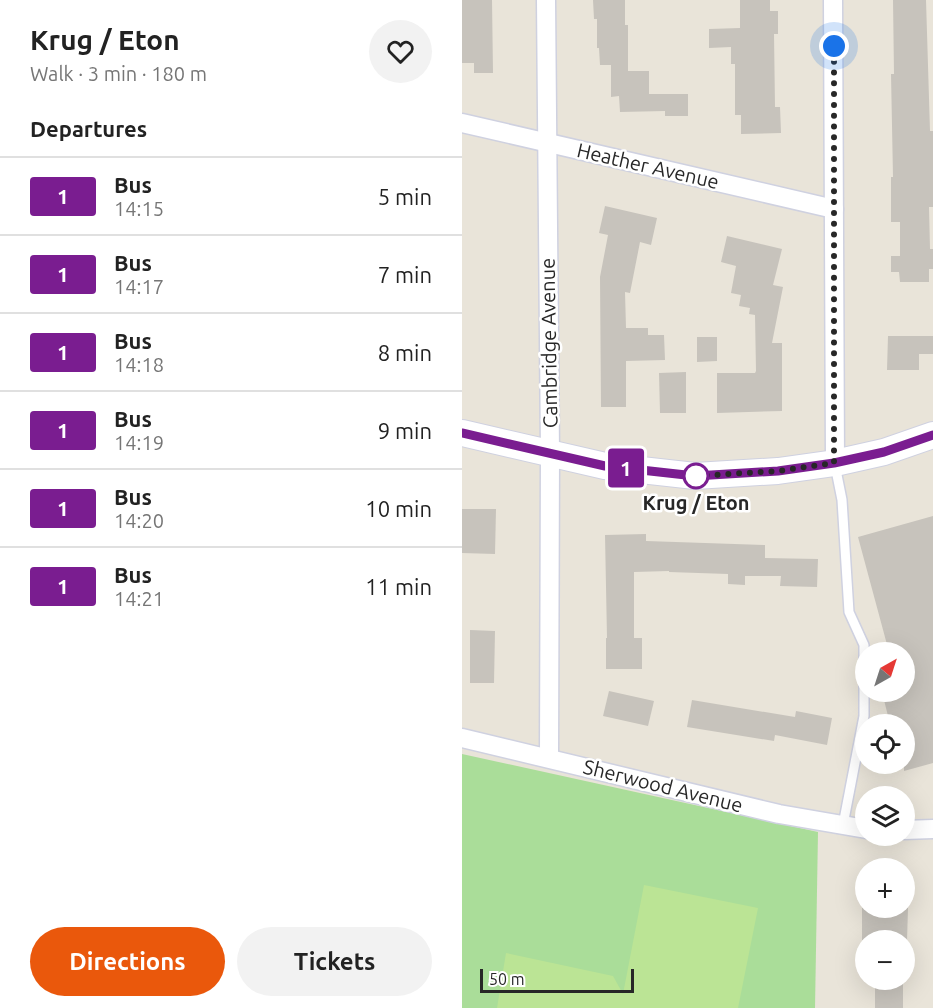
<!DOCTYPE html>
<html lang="en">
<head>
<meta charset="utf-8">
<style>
	body { margin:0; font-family:Ubuntu,sans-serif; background:#f2f2f2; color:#222; height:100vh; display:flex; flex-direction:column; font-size:22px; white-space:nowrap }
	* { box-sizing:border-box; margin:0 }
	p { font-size:20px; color:#767676 }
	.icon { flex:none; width:33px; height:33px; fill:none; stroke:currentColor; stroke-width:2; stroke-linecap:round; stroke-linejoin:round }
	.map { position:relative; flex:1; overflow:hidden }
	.drawer { display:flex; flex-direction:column; background:#fff; width:462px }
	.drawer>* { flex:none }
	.badge { padding:0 12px; border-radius:4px; font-size:21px; line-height:39px }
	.needle { width:39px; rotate:39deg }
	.tools { position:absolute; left:393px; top:642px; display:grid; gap:12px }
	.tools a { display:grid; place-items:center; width:60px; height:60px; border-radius:50%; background:#fff; box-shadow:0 6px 24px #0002; font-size:30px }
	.scale { position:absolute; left:18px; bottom:15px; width:154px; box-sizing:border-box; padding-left:6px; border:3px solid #272727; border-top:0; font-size:16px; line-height:21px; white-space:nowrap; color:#272727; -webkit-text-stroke:4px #fff; paint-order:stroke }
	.you { position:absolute; width:30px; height:30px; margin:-15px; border:4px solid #fff; border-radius:50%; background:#1a73e8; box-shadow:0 0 0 9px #1a73e833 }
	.map>.badge { position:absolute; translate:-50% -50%; box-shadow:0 0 0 3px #fff }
	h2 { padding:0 30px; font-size:22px; line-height:54px }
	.round { display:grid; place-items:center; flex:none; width:63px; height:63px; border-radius:32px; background:#f2f2f2 }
	.summary { display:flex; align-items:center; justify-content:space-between; height:102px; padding:0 30px }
	h1 { font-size:28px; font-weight:700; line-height:45px }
	.cta { display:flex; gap:12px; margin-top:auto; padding:12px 30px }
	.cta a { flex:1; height:69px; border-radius:36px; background:#ea580c; color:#fff; font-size:24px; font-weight:700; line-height:69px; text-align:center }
	.cta a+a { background:#f2f2f2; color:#222 }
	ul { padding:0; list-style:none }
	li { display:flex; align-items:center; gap:18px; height:78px; padding:0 30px; border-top:2px solid #e0e0e0 }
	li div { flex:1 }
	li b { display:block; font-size:22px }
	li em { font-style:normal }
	li .badge { min-width:66px; font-weight:700; text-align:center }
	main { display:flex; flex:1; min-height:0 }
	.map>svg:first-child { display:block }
</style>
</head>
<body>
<main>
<section class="drawer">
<div class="summary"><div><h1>Krug / Eton</h1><p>Walk · 3 min · 180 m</p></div><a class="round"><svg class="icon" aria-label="heart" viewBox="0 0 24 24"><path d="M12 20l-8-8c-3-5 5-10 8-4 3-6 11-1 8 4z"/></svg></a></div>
<h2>Departures</h2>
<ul>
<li><span class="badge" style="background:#7a1d90;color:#fff">1</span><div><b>Bus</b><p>14:15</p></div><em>5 min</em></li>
<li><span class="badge" style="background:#7a1d90;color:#fff">1</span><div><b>Bus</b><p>14:17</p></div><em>7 min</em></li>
<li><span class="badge" style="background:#7a1d90;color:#fff">1</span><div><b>Bus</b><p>14:18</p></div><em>8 min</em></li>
<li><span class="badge" style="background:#7a1d90;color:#fff">1</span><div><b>Bus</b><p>14:19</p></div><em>9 min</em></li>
<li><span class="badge" style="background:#7a1d90;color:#fff">1</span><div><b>Bus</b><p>14:20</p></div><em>10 min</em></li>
<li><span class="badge" style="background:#7a1d90;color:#fff">1</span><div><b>Bus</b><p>14:21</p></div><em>11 min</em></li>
</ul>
<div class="cta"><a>Directions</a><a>Tickets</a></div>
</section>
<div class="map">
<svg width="471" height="1008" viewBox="0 0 471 1008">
	<rect width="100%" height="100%" fill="#e9e4d9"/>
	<!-- green -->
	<path fill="#ad9" d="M0,754l356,78 -3,176h-353z"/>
	<!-- pitch -->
	<path fill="#bbe495" d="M182,885l114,23 -20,100h-241l9,-55 107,23 10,18z"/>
	<!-- building -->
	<g fill="#c7c3bc">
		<path d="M0,0h30l1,73h-19v-10h-12z"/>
		<path d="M131,0h32v25h3v46h21v23h39v22h-23v-5l-45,1 -1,-16 -8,1v-32h-11l-1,-17h-2v-29h-3z"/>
		<path d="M278,0h30v11h8v23h-4l1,73h5l1,26 -40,1v-19h-6v-51h-4v-17l-22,1v-19l31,-1z"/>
		<path d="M431,0h33l4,131h3v76h-4l1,42h3v20h-4v13h-29l-1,-10h-8v-16h9v-34h-9v-45h2l-2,-103h3z"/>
		<path d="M143,206l52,12 -6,27 -11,-3 -10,51 -5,-1 1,36h22v7h16l1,25 -39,1v46h-25l-1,-130 8,-42 -9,-2z"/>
		<path d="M265,236l55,13 -9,36 10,2 -11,56h10v68l-65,2v-40h38l1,-2 -1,-56 -6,-1 1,-6 -11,-2 2,-11 -10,-2 5,-27 -15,-4z"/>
		<path d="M426,336h45v18h-14v16h-32z"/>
		<path d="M235,337h20v24l-20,1z"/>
		<path d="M224,372v41h-26l-1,-40z"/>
		<path d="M0,509h34l-1,45 -33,-1z"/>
		<path d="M471,516v247l-29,8v-47h-14l-8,-32h22v-40h-15l-31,-115z"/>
		<path d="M184,534v7l119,4v13l53,1 -1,28 -37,-1 1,-10h-36v9l-17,-1v-10l-59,-2v-1l-35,1v66h8v31h-36v-31h1l-2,-103z"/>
		<path d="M8,630l25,1 -1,52h-24z"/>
		<path d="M147,691l45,10 -6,25 -45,-10z"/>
		<path d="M230,700l103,17 1,-6 36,7 -5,27 -52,-10 -1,6 -87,-14z"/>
		<path d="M400,908h46l-1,32h-45z"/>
		<rect x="413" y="980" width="28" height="28"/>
	</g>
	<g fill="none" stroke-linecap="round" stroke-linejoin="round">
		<!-- lane casing -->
		<g stroke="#cfd1e0" stroke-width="12">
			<path id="lane" d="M373,465l7,35 7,112 15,33v71l-21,109"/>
		</g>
		<!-- street casing -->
		<g stroke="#cfd1e0" stroke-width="21">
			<g id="street">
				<path d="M84,0l4,453 -1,305"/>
				<path d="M371,0l2,463"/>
				<path d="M0,123l372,86"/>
				<path d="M0,738l317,76 87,15"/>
				<path d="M442,830l29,-1"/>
			</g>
		</g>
		<!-- secondary casing -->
		<g stroke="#cfd1e0" stroke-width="28">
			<path id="secondary" d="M0,433l143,33 90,10 83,-5 57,-8 49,-11 49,-17"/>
		</g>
		<!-- lane -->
		<use href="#lane" stroke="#fff" stroke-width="9"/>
		<!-- street -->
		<use href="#street" stroke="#fff" stroke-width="18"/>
		<!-- secondary -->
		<use href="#secondary" stroke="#fff" stroke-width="26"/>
	</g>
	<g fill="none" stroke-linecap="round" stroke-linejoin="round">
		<!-- line casing -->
		<g stroke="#fff" stroke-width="14">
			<path id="line" d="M0,433l143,33 90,10 83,-5 56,-8 50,-11 49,-17"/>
		</g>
		<!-- line -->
		<use href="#line" stroke="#7a1d90" stroke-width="9"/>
		<!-- walk -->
		<path stroke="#272727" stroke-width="6" stroke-dasharray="0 10.8" d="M234,476l82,-5 56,-8v-417"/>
	</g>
	<!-- markers -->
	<circle fill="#fff" stroke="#7a1d90" stroke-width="3" cx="234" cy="476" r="12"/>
	<g text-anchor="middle" stroke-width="5" stroke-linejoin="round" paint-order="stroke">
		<!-- street labels -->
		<g font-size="20" fill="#272727" stroke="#fff">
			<text transform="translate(186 166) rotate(13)" y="7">Heather Avenue</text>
			<text transform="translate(87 343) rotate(-91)" y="7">Cambridge Avenue</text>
			<text transform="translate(201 786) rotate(14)" y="7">Sherwood Avenue</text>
		</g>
		<!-- stop labels -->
		<g font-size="20" font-weight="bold" fill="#272727" stroke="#fff">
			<text x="234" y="510">Krug / Eton</text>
		</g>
	</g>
</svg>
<div class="tools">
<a><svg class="needle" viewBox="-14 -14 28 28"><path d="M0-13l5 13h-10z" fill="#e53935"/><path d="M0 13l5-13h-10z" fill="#767676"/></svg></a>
<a><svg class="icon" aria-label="locate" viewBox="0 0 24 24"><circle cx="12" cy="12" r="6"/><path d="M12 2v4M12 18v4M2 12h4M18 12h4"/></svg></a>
<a><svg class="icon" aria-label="layers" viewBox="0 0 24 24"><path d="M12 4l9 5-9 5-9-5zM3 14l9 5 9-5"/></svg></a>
<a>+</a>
<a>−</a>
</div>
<div class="scale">50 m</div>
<div class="you" style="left:372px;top:46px"></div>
<b class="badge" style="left:164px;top:468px;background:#7a1d90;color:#fff">1</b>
</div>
</main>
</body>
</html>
